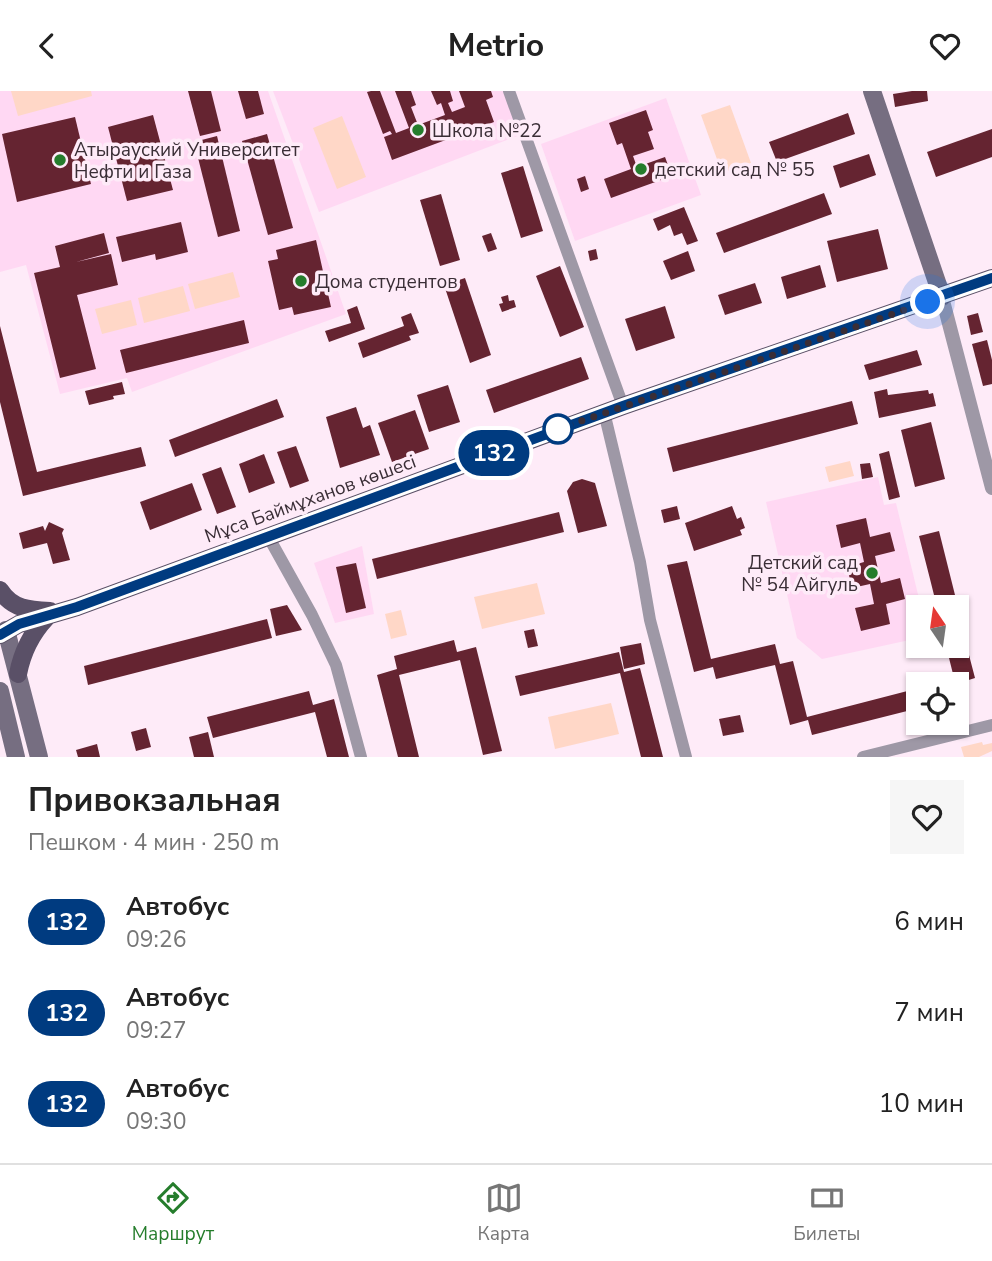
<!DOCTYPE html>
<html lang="ru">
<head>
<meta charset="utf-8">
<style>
	body { margin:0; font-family:"Nunito Sans",sans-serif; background:#f6f6f6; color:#222; height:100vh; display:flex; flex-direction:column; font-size:26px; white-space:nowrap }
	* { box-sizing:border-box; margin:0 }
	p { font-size:23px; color:#767676 }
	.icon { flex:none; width:38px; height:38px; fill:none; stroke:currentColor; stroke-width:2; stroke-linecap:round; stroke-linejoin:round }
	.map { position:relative; height:666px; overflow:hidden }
	.panel { display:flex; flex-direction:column; background:#fff; flex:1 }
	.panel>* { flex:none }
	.badge { padding:0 14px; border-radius:23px; font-size:24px; line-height:46px }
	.needle { width:46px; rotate:347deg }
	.fabs { position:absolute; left:906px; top:504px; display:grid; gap:14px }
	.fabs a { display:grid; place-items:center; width:63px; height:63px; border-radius:0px; background:#fff; box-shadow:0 2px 5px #0004; font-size:35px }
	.you { position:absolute; width:35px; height:35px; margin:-18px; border:5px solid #fff; border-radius:50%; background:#1a73e8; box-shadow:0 0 0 10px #1a73e833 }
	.map>.badge { position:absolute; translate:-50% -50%; box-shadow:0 0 0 4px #fff }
	.round { display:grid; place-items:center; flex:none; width:74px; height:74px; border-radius:0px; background:#f6f6f6 }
	.overview { display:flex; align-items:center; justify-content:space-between; height:119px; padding:0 28px }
	h1 { font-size:33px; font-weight:700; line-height:52px }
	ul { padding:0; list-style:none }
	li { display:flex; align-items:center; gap:21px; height:91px; padding:0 28px }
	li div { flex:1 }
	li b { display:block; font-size:26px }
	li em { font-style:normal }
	li .badge { min-width:77px; font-weight:700; text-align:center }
	header { display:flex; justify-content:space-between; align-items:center; height:91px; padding:0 28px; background:#fff; font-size:32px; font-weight:700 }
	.dock { display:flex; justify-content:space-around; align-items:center; height:98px; border-top:2px solid #e0e0e0; background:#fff; font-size:19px; color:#767676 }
	.dock a { display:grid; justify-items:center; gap:4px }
	.dock .current { color:#257d2c }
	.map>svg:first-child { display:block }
</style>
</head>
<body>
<header><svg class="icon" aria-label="back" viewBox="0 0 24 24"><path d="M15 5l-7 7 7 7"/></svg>Metrio<svg class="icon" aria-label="heart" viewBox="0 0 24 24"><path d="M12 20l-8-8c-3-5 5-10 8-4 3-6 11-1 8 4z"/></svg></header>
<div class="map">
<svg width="992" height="666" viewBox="0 0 992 666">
	<rect width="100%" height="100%" fill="#feebf8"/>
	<!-- built -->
	<g fill="#ffd8f3">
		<path d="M0,0h268l78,223 -214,78 -5,-14 -67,16 -34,-129 -26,7z"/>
		<path d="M273,0h230l17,44 -201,77z"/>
		<path d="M666,7l35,97 -126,46 -34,-97z"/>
		<path d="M878,386l6,28 12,-2 25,104h-2v31l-97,21 -25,-21 -31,-136z"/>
		<path d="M362,455l12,68 -39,9 -21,-60z"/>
	</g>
	<!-- green -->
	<g fill="#ffd7c7">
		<path d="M11,0h80l1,5 -74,20z"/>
		<path d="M730,14l21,58 -29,10 -21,-58z"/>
		<path d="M342,25l24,61 -29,12 -24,-61z"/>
		<path d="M233,181l7,25 -45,12 -7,-25z"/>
		<path d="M183,195l7,25 -46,12 -6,-25z"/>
		<path d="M131,209l6,25 -35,9 -7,-25z"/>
		<path d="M850,370l4,15 -25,6 -4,-15z"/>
		<path d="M537,492l8,31 -63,15 -8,-32z"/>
		<path d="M401,519l6,25 -16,4 -6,-25z"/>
		<path d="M611,612l8,31 -64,15 -7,-32z"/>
		<path d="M982,651l1,3 9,-2v8l-13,6h-15l-3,-10z"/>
	</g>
	<!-- building -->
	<g fill="#652431">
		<path d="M188,0h23l10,40 -21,5z"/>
		<path d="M238,0h20l6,23 -18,5z"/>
		<path d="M371,0h9l16,42 13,-5 -14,-37h16l5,14 -5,2 7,18 27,-10 -4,-12 -4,2 -6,-14h19l3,10 -5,2 4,9 13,-5 -6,-16h32l2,6 -7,3 8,22 -102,38 -8,-23 8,-3 -2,-3 -7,3 -16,-42z"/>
		<path d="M912,0h15l1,10 -33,6 -2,-13z"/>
		<path d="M646,19l7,20 -5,2 6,17 -21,7 4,11 28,-10 7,19 -61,22 -7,-19 27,-10 -9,-26 -5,2 -8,-22z"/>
		<path d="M848,22l7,21 -78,28 -8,-20z"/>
		<path d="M153,24l20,75 -46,11 -19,-74z"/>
		<path d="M75,26l16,67 -74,18 -15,-68z"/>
		<path d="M992,38v28l-56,20 -9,-25z"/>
		<path d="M267,43l26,94 -25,7 -26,-94z"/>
		<path d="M217,45l23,95 -22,6 -24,-95z"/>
		<path d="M869,63l7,21 -36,13 -7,-22z"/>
		<path d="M523,75l20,65 -22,7 -20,-65z"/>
		<path d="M585,85l4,13 -8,3 -4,-13z"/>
		<path d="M824,102l8,21 -108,39 -8,-20z"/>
		<path d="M441,103l19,66 -20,6 -20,-66z"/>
		<path d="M684,116l14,34 -11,4 -5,-12 -8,3 -4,-11 -12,6 -5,-12z"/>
		<path d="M181,131l7,30 -32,8 -1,-6 -33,8 -6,-25z"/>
		<path d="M878,138l10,40 -51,13 -10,-41z"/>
		<path d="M104,142l5,20 -33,9 35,-8 7,31 -41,10 19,74 -36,9 -26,-105 26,-6 -5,-21z"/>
		<path d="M491,142l6,16 -9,3 -6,-16z"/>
		<path d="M316,149l15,67 -37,8 -2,-8 -13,3 -11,-49 10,-2 -2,-9z"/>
		<path d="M596,158l2,10 -8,2 -2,-10z"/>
		<path d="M688,160l7,20 -24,9 -8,-19z"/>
		<path d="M820,174l6,22 -39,12 -6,-22z"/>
		<path d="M560,175l24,61 -24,10 -24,-61z"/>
		<path d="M465,187l26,77 -21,8 -26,-78z"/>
		<path d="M755,192l7,20 -37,12 -7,-20z"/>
		<path d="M508,204l1,6 5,-1 2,7 -14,5 -3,-8 4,-1 -2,-6z"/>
		<path d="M357,215l8,23 -36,13 -4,-11 26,-8 -4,-13z"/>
		<path d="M665,215l10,32 -39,13 -11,-32z"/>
		<path d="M411,222l8,20 -10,3 2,4 -48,18 -5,-15 46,-17 -3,-9z"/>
		<path d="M978,222l5,19 -12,3 -4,-19z"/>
		<path d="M244,229l5,23 -123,30 -6,-23z"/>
		<path d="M0,235l37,146 104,-25 5,19 -123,30 -23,-94z"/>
		<path d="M987,249l5,20v24l-9,2 -11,-42z"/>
		<path d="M917,259l5,15 -53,15 -5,-15z"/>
		<path d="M581,266l8,22 -95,34 -8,-23z"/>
		<path d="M122,291l3,12 -12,2 1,3 -25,6 -4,-14z"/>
		<path d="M448,294l12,37 -31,10 -12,-37z"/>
		<path d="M887,298l1,6 40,-5 1,4 4,-1 3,13 -57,12 -5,-26z"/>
		<path d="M277,308l7,18 -109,40 -6,-17z"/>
		<path d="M852,310l6,23 -185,48 -6,-24z"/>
		<path d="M356,316l7,21 7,-3 10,30 -40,13 -14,-51z"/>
		<path d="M415,319l14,39 -37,13 -14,-39z"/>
		<path d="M931,331l14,57 -30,8 -14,-57z"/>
		<path d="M296,355l13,35 -19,7 -13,-36z"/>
		<path d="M889,360l11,46 -11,3 -10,-46z"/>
		<path d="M264,363l11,29 -26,10 -10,-29z"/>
		<path d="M870,372l3,14 -11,2 -2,-15z"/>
		<path d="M221,376l15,40 -19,7 -15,-40z"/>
		<path d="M582,388l13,4 12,43 -29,7 -11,-42 6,-9z"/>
		<path d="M192,392l10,27 -52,20 -10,-28z"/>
		<path d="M677,415l3,13 -16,4 -3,-13z"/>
		<path d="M732,415l5,13 4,-2 4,11 -5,2 2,5 -48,16 -9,-28z"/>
		<path d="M559,421l5,20 -187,47 -5,-20z"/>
		<path d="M866,427l4,19 20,-5 5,19 -20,5 6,27 19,-5 5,21 -19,5 4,20 -29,7 -6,-23 19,-4 -4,-20 -18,4 -5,-21 17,-5 -4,-19 -19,5 -5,-23z"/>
		<path d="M49,431l15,7 -2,4 8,27 -17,4 -6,-21 -24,6 -4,-16 24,-7 2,5z"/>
		<path d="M939,440l19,76h-21l-7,-28 -11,-43z"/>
		<path d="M687,470l24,98 64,-15 5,20 13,-3 14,56 112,-29v20l-107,27 -4,-15 -18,5 -15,-60 -59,14 -3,-12 -19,5 -27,-107z"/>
		<path d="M356,472l10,45 -20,5 -10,-46z"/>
		<path d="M287,514l15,25 -26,6 -6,-27z"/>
		<path d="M957,518l18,69 -19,6h-20l18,-6 -8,-32h11z"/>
		<path d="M267,528l5,19 -184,47 -4,-19z"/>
		<path d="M534,538l4,17 -10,2 -4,-17z"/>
		<path d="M454,549l3,12 19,-5 26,104 -19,4 -23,-95 -61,15 20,82h-21l-21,-82 20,-6 -3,-13z"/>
		<path d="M641,552l4,21 -21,5 -4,-22z"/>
		<path d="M619,561l5,20 16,-4 23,89h-22l-21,-84 -100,23 -5,-20z"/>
		<path d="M309,600l4,14 21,-6 15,58h-22l-12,-45 -102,26 -6,-21z"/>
		<path d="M740,624l4,17 -21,4 -4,-17z"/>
		<path d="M146,637l5,19 -15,4 -5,-19z"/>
		<path d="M208,641l6,25h-20l-5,-20z"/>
		<path d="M97,653l3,13h-22l-2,-7z"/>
	</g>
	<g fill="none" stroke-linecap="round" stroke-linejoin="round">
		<!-- minor -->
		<g stroke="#9e98a6" stroke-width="12">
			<path d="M509,0l114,315"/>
			<path d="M604,321l36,150 10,58 36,137"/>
			<path d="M268,445l44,79 24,50 25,92"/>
			<path d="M863,666l129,-32"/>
		</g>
		<!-- tertiary -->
		<path stroke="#9e98a6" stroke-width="14" d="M942,206l50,191"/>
		<!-- secondary -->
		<g stroke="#766e81" stroke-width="18">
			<path d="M872,0l70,206"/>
			<path d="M6,539l33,127"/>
			<path d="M0,600l16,66"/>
		</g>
		<!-- primary -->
		<g stroke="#5a5067" stroke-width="18">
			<path d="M0,499c12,19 29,20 50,21"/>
			<path d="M0,544l19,-11 58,-17 546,-201 369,-128"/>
			<path d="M18,583c4,-21 13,-40 28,-56"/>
		</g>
	</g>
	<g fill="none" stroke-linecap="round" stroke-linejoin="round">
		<!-- line casing -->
		<g stroke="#fff" stroke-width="16">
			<path id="line" d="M0,544l19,-11 58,-17 546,-201 369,-128"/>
		</g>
		<!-- line -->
		<use href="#line" stroke="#003b80" stroke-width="10"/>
		<!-- walk -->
		<path stroke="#3a2e36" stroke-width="7" stroke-dasharray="0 12.6" d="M558,338l370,-127"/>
	</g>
	<!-- markers -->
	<g fill="#257d2c" stroke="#feebf8" stroke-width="2.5">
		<circle cx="418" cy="39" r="7"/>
		<circle cx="60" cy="69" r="7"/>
		<circle cx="641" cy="78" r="7"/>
		<circle cx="301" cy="190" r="7"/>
		<circle cx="872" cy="482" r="7"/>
	</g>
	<circle fill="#fff" stroke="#003b80" stroke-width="3.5" cx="558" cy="338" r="14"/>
	<g text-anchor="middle" stroke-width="7" stroke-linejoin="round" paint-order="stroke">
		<!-- poi labels -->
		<g font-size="19" fill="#3a2e36" stroke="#feebf8" text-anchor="start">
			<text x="432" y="46">Школа №22</text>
			<text x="74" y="65">Атырауский Университет<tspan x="74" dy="22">Нефти и Газа</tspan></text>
			<text x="655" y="85">детский сад № 55</text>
			<text x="315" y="197">Дома студентов</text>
			<text x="858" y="478" text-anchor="end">Детский сад<tspan x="858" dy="22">№ 54 Айгуль</tspan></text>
		</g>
		<!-- street labels -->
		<g font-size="19" fill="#3a2e36" stroke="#feebf8">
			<text transform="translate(310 407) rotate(-20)" y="7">Мұса Баймұханов көшесі</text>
		</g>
	</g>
</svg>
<div class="fabs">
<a><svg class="needle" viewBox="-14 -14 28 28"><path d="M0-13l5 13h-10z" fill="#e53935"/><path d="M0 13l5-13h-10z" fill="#767676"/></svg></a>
<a><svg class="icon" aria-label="locate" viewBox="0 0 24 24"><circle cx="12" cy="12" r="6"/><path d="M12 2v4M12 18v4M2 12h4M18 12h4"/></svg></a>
</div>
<div class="you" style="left:928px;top:211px"></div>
<b class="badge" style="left:494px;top:362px;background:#003b80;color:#fff">132</b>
</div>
<section class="panel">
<div class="overview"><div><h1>Привокзальная</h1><p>Пешком · 4 мин · 250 m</p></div><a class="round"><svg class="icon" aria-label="heart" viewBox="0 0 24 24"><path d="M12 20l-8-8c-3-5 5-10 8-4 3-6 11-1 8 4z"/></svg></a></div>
<ul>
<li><span class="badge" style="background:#003b80;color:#fff">132</span><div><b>Автобус</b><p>09:26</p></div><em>6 мин</em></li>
<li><span class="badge" style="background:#003b80;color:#fff">132</span><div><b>Автобус</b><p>09:27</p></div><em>7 мин</em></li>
<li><span class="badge" style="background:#003b80;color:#fff">132</span><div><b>Автобус</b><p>09:30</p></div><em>10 мин</em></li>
</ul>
</section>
<nav class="dock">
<a class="current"><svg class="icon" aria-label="directions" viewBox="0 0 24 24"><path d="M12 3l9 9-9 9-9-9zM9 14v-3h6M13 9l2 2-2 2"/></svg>Маршрут</a>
<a><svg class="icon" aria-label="map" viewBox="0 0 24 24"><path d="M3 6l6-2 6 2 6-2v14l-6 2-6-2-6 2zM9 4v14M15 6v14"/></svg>Карта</a>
<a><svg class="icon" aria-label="tickets" viewBox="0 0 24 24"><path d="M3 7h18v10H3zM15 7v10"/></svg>Билеты</a>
</nav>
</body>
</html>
